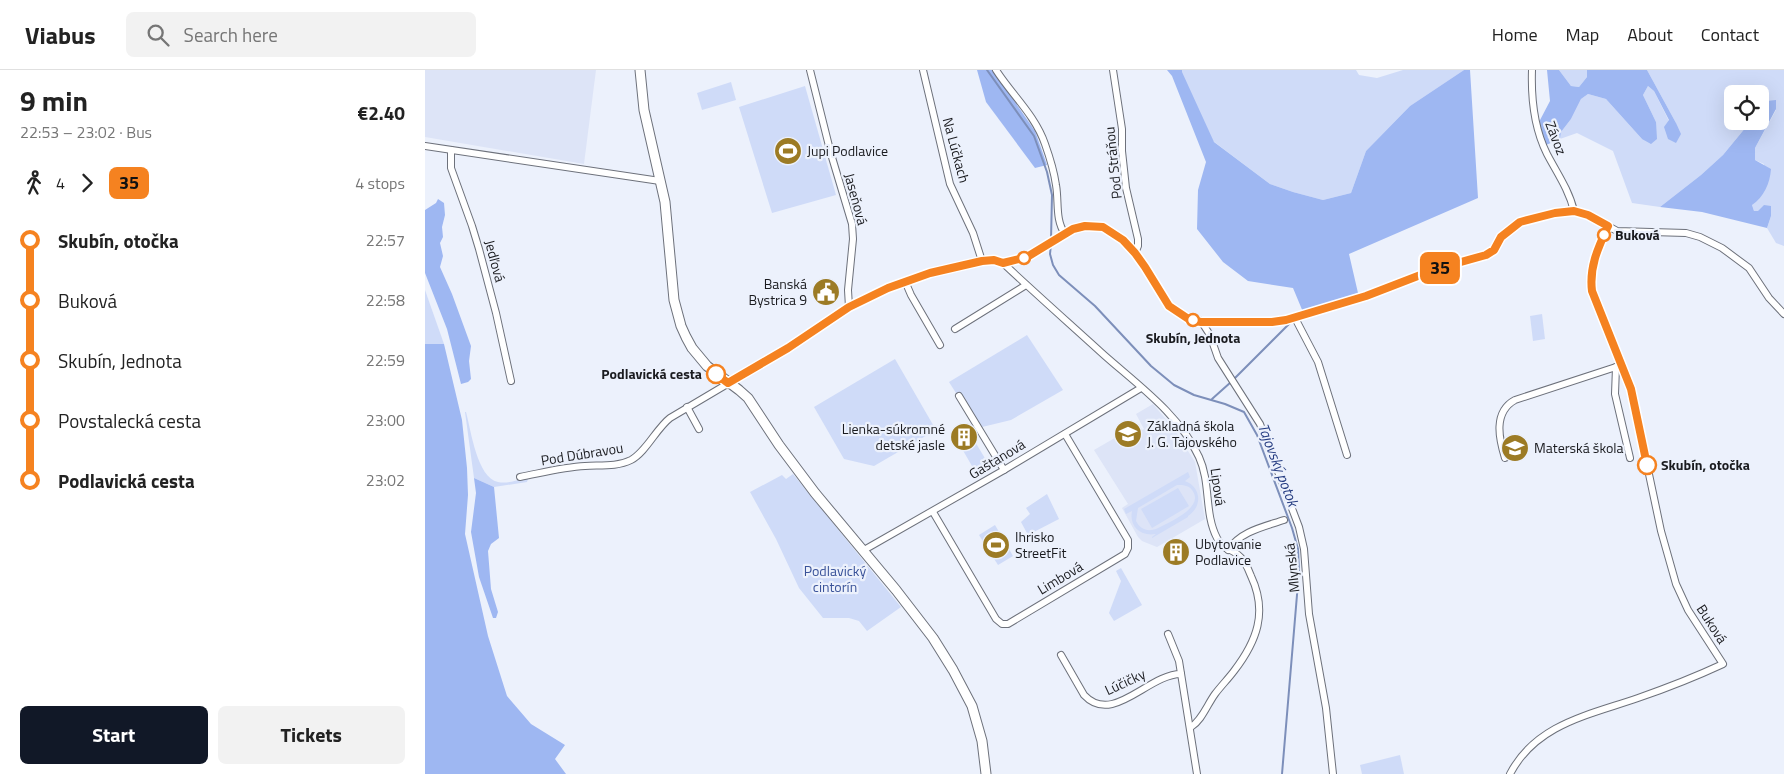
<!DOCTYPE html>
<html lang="en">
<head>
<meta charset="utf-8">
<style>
	body { margin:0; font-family:"Titillium Web",sans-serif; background:#f2f2f2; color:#222; height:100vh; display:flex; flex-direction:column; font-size:19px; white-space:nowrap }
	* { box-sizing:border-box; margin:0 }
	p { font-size:16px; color:#767676 }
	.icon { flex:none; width:28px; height:28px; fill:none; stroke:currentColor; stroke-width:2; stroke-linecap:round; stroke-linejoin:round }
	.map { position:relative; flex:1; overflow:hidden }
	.details { display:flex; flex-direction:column; background:#fff; width:425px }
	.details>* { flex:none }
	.badge { padding:0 10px; border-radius:8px; font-size:18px; line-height:32px }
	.tools { position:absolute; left:1299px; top:15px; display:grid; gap:10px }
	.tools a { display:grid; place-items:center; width:45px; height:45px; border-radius:8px; background:#fff; box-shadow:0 5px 20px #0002; font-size:25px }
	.map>.badge { position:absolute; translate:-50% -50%; box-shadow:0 0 0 2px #fff }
	.legs { display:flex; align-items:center; gap:8px; height:55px; padding:0 20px; font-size:16px }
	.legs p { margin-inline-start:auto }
	.summary { display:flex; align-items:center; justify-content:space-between; height:85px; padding:0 20px }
	h1 { font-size:28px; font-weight:700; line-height:38px }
	.button { display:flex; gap:10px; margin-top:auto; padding:10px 20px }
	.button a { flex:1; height:58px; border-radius:8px; background:#111827; color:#fff; font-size:20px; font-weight:700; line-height:58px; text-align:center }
	.button a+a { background:#f2f2f2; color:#222 }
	ul { padding:0 20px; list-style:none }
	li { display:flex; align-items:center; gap:18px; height:60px; font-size:19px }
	li i { display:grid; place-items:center; width:8px; height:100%; margin:0 6px; background:currentColor }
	li i::after { content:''; width:12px; height:12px; margin:-6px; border:4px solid; border-radius:50%; background:#fff }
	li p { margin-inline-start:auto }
	li:first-child i { background:linear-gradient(#0000 50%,currentColor 0) }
	li:last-child i { background:linear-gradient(currentColor 50%,#0000 0) }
	header { display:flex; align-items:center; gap:30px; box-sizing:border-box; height:70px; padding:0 25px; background:#fff; border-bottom:1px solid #e0e0e0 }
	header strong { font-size:24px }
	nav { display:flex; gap:28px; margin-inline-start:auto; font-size:18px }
	.search { width:350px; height:45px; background:#f2f2f2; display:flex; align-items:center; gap:12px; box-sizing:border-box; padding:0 18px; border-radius:8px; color:#767676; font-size:19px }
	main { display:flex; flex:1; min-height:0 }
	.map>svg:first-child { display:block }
</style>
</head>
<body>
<header>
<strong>Viabus</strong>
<div class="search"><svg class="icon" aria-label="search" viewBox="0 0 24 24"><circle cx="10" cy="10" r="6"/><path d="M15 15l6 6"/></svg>Search here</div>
<nav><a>Home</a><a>Map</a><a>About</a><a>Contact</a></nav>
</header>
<main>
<section class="details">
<div class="summary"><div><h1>9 min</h1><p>22:53 – 23:02 · Bus</p></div><b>€2.40</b></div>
<div class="legs"><svg class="icon" aria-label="walk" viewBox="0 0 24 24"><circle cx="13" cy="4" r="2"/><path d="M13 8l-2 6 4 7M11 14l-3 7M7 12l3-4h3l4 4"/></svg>4<svg class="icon" aria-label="forward" viewBox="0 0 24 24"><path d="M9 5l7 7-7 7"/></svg><b class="badge" style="background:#f58220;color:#111">35</b><p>4 stops</p></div>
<ul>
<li><i style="color:#f58220"></i><b>Skubín, otočka</b><p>22:57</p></li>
<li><i style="color:#f58220"></i><span>Buková</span><p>22:58</p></li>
<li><i style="color:#f58220"></i><span>Skubín, Jednota</span><p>22:59</p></li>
<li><i style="color:#f58220"></i><span>Povstalecká cesta</span><p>23:00</p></li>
<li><i style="color:#f58220"></i><b>Podlavická cesta</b><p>23:02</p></li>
</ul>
<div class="button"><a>Start</a><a>Tickets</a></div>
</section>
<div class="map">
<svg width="1359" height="704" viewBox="0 0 1359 704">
	<rect width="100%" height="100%" fill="#ecf1fc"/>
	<!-- built -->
	<g fill="#dde4f7">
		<path d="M0,0h171l-12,94 -159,-27z"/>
		<path d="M728,334l21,25 21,33 10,57 -48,28 -15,-6 -4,-4 -16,-29 6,-4 -34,-54 45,-26 3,6 2,-1 -8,-15z"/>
	</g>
	<!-- green -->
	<g fill="#cfdbf8" fill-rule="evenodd">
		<path d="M757,0h174l3,5 18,3 26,-8h61l-54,36 -44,45 -15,42 -28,7 -30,-8 -23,-8 -57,-43 -32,-69z"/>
		<path d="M1134,0h28v7l-8,10 -8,-1z"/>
		<path d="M1222,0h137v176l-8,-3 -9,-15 4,-12 -17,-5 -2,-6 12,-41 -9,-4v-12l21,-38 -9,-9 -7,9v-16h-27v27h18l-28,34 -22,20 -41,32 -28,-4 -19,-52 -36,-18 -17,6 1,-7 10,-13 10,-20 7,-5 18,5 36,40 14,-17 -13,-27 5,-9 6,5 15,30 7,2z"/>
		<path d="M306,12l5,18 -34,10 -5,-17z"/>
		<path d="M380,16l31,109 -64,18 -33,-106z"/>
		<path d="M0,220l19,54h-19z"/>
		<path d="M1117,244l3,25 -12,2 -3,-25z"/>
		<path d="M602,265l36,55 -52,30 -33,8 -29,-46z"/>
		<path d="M470,289l41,71 -62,36 -30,-7 -30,-52z"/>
		<path d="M40,342h1c5,18 11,66 32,70 9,2 19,-2 28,-4l2,1 -1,3 -33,5 -20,-9z"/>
		<path d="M549,370l15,25 -13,8 -15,-26z"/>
		<path d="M763,402l2,5 -5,4c16,6 18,25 3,35v1l-36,21v-1l4,-3c-16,3 -27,-8 -24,-23l-6,3 -2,-5zM752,415c6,0 11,0 15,5 14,18 -25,33 -36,39 -9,3 -16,0 -20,-8l2,-13z"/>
		<path d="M368,404l108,133 -34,24 -8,-10 -10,-3h-26l-24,-30 -23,-49 -26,-47 32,-17 4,4z"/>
		<path d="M753,418l11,18 -37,22 -11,-19z"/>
		<path d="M622,424l12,25 -31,16 -7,-13 9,-8 -4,-6z"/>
		<path d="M570,455l18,31 -15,9 -19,-30z"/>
		<path d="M696,498l21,37 -28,16 -5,-8 12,-32 -5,-10z"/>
		<path d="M975,685l4,19h-42l-2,-9z"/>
	</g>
	<!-- forest -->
	<g fill="#9eb7f2">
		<path d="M552,0h16l42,61 12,34 -12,3 -49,-66z"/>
		<path d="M742,0h15v2l32,70 56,42 23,8 30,8 28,-7 15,-42 44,-45 54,-36h6l8,128 -129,56 9,39 -55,19 -10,-24 -45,-7 -25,-19 -26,-33 1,-39 8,-28 -34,-86z"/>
		<path d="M1122,0h12l12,16 8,1 8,-10v-7h60l29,53 5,11 -5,9 -8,-4 -4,-12 5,-7 -15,-29 -6,-5 -5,9 13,27 1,17 -6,5 -9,-5 -36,-40 -18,-5 -7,5 -10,20 -10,13 -1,7 -14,6 -7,-23 11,-21z"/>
		<path d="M1351,30v9l-21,39v12l16,9c-1,14 -7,28 -19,36l2,6h4l6,-6 7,1v10l-4,12 -65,-16 -42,-5 41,-32 22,-20 28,-34h9v-11l7,-9z"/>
		<path d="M13,129l6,4 1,12 -3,12 1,10 -3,6 3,13 -3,11 12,27 19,52 -2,15 2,18 -3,3 -7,2 -14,-55 -22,-56v-63l11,-7z"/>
		<path d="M0,274h19l18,76 5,48 1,27 -3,39 23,102 19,60 24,28 34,21 -10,14 11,15h-141z"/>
		<path d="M49,408l20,9 5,51 -8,6 -3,7 3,38 7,23 -2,6h-3l-14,-41 -8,-45 5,-39z"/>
	</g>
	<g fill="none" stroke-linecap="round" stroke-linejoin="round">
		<!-- stream -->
		<g stroke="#7d8fba" stroke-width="2">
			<path d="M562,0l47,66 13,36 5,23 -1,45"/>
			<path d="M626,174l-1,10 3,11 6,10 36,31 56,60 23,19 20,10 31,9 19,8 13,23 35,93 6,21 1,22 -17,203"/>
			<path d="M809,309l57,-57"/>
			<path d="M787,329l19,-17"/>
		</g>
		<!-- minor casing -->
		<g stroke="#6d717b" stroke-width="8">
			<g id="minor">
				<path d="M385,0l21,84 21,70 1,15 -5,51 1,17"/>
				<path d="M498,0l27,114 23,49 9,28"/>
				<path d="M571,0c16,25 39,45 49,74 5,14 9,27 11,41 3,17 -1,35 9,49"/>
				<path d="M688,0l9,59v22l4,37 12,51v7l-3,7"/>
				<path d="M1107,0c-1,29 2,58 15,84 10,19 22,36 27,57"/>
				<path d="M0,76l235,35"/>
				<path d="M26,80v18l21,58 7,23 17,64 15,68"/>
				<path d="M578,193c33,31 67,61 101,92 34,30 76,60 95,102 12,26 5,56 18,81 5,12 11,9 20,16 7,5 11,14 14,22 17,36 6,65 -17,95 -6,8 -13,15 -19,23 -8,11 -13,26 -24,33"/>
				<path d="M480,211l6,14 29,50"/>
				<path d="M870,248l23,44 29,93"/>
				<path d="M776,251l9,14 8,23 42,66 39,103 5,22 5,65 17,94 7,66"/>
				<path d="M530,259l71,-44"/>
				<path d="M1191,297l-1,27 15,64"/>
				<path d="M534,326l45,74"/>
				<path d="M262,337l12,22"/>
				<path d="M1080,388c-6,-19 -12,-46 10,-58l107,-35"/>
				<path d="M95,407c21,-4 43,-10 65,-11 15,-1 32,1 46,-6 15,-8 25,-31 39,-42l118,-70 61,-41 39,-19 42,-15 52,-12 12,-1 9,3 24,-6 46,-28 12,-3 18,1 20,13 12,13 10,14 24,39 21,14 11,1 71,1 14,-2 80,-24 70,-27 50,-14 8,-6 7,-12 19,-15 43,-11h11l14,4 29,16 69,2 14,4 22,11 27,20 20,30 15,16"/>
				<path d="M508,442l63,107 6,5h6l117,-70 3,-6v-8l-63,-106"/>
				<path d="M439,480l140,-80 137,-82"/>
				<path d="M803,480c13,-19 35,-23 56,-30"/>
				<path d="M743,564l11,27 18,113"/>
				<path d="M636,585l23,40c29,31 64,-21 97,-21"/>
				<path d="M1085,704c26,-50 79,-59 128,-76 29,-10 57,-21 85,-34l-35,-54 -12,-26 -15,-53 -30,-142 -39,-98c-3,-24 6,-43 16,-65"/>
			</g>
		</g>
		<!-- secondary casing -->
		<g stroke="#6d717b" stroke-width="11">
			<path id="secondary" d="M215,0l4,40 21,92 9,98 7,26 5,11 6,11 15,18 32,24 9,8 31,47 36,48 81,97 37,48 20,32 19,36 10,35 4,33"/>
		</g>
		<!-- minor -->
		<use href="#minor" stroke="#fff" stroke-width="6"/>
		<!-- secondary -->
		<use href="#secondary" stroke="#fff" stroke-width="9"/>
	</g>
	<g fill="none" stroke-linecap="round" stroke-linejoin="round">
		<!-- line-1 casing -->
		<g stroke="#fff" stroke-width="11">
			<path id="line-1" d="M291,304l12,9 60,-35 61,-41 39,-19 42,-15 52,-12 12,-1 9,3 24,-6 46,-28 12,-3 18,1 20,13 12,13 10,14 24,39 21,14 11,2h71l14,-2 80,-24 70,-27 50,-14 8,-5 7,-13 19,-15 35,-9 19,-2 14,4 20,11c-10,22 -19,41 -16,65l39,98 16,76"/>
		</g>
		<!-- line-1 -->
		<use href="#line-1" stroke="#f58220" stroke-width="8"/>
	</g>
	<!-- icons -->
	<defs>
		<g id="stadium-disc" transform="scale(1.4375)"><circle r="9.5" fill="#9c7b25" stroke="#ecf1fc"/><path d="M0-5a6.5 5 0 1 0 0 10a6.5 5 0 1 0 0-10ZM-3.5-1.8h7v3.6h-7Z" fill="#fff"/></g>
		<g id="civic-disc" transform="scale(1.4375)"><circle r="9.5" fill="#9c7b25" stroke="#ecf1fc"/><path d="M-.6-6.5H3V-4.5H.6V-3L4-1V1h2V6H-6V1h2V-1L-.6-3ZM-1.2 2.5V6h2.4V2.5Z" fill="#fff"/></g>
		<g id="school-disc" transform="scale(1.4375)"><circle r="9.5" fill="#9c7b25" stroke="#ecf1fc"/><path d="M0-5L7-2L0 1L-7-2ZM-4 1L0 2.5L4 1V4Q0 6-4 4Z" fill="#fff"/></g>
		<g id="building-disc" transform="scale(1.4375)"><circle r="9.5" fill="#9c7b25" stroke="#ecf1fc"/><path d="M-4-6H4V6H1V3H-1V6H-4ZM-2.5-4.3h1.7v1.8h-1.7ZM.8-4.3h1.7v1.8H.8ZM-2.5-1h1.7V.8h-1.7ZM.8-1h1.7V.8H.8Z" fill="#fff"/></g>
	</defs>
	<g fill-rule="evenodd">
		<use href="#stadium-disc" x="363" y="81"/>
		<use href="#civic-disc" x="401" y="222"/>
		<use href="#school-disc" x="703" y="364"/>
		<use href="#building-disc" x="539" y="367"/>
		<use href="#school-disc" x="1090" y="378"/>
		<use href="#stadium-disc" x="571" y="475"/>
		<use href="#building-disc" x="751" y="482"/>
	</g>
	<!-- markers -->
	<g fill="#fff" stroke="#f58220" stroke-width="2.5">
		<circle cx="1179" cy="165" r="6"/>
		<circle cx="599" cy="188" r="6"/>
		<circle cx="768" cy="250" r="6"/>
		<circle cx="291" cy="304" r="9"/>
		<circle cx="1222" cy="395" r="9"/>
	</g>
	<g text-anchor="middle" stroke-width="4.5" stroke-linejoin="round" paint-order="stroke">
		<!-- street labels -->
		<g font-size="14" fill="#1a1b1f" stroke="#ecf1fc">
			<text transform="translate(1131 68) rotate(69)" y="5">Závoz</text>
			<text transform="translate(531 80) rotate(75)" y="5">Na Lúčkach</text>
			<text transform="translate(688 93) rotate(-96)" y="5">Pod Stráňou</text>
			<text transform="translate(431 129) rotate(75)" y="5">Jaseňová</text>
			<text transform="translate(70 191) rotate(75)" y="5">Jedľová</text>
			<text transform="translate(157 384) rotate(-9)" y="5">Pod Dúbravou</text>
			<text transform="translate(572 389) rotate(-31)" y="5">Gaštanová</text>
			<text transform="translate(793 417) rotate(82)" y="5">Lipová</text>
			<text transform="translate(867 498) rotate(-96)" y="5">Mlynská</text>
			<text transform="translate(635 508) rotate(-31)" y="5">Limbová</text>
			<text transform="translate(1287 554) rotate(57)" y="5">Buková</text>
			<text transform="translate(700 612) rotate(-25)" y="5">Lúčičky</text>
		</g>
		<!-- poi labels -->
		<g font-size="14" fill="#1a1b1f" stroke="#ecf1fc" text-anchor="start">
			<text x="382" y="86">Jupi Podlavice</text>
			<text x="382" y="219" text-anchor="end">Banská<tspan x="382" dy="16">Bystrica 9</tspan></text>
			<text x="722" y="361">Základná škola<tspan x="722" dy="16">J. G. Tajovského</tspan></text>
			<text x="520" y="364" text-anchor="end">Lienka-súkromné<tspan x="520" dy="16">detské jasle</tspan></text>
			<text x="1109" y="383">Materská škola</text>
			<text x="590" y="472">Ihrisko<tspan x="590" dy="16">StreetFit</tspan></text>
			<text x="770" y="479">Ubytovanie<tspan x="770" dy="16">Podlavice</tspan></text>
		</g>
		<!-- stop labels -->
		<g font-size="14" font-weight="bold" fill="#1a1b1f" stroke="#ecf1fc" text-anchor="start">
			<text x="1190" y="170">Buková</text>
			<text x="768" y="273" text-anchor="middle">Skubín, Jednota</text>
			<text x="277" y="309" text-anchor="end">Podlavická cesta</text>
			<text x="1236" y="400">Skubín, otočka</text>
		</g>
		<!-- park labels -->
		<g font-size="14" fill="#395299" stroke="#ecf1fc">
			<text x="410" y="506">Podlavický<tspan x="410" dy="16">cintorín</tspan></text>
		</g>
		<!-- water labels -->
		<g font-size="15" font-style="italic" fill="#263d82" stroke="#ecf1fc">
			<text transform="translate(853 395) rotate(69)" y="5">Tajovský potok</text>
		</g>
	</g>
</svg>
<div class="tools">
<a><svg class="icon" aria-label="locate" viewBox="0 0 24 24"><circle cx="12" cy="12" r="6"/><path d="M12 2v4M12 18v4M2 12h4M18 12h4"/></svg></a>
</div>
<b class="badge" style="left:1015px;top:198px;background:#f58220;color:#111">35</b>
</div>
</main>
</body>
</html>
